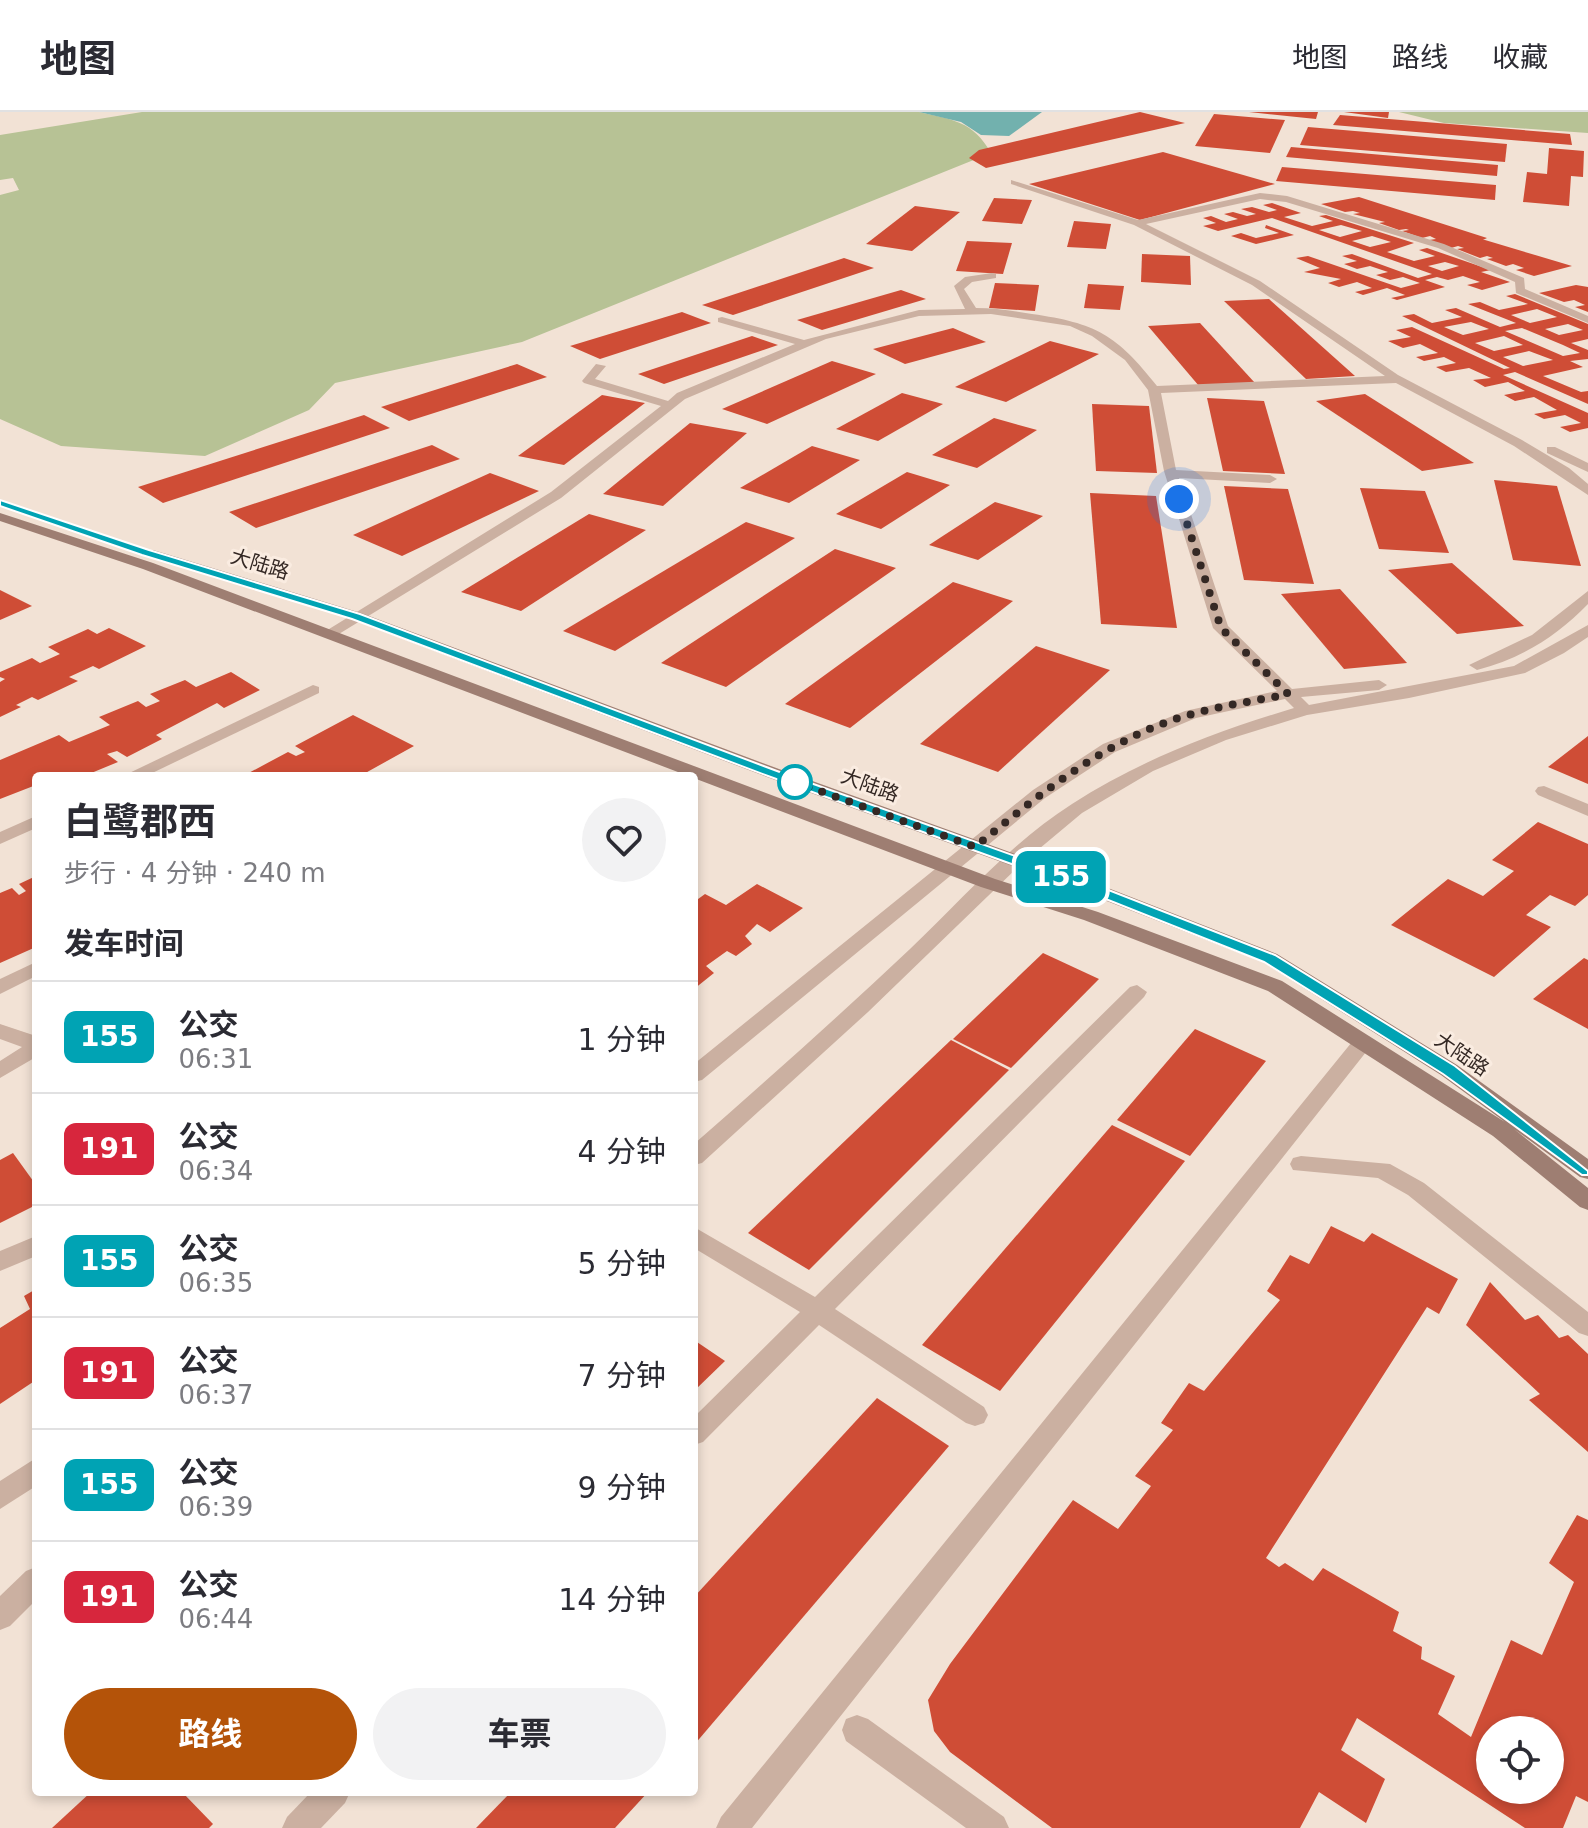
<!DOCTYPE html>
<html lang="zh">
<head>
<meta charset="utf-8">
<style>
	body { margin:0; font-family:"DejaVu Sans","Noto Sans SC",sans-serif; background:#f2f2f3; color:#2b2b33; height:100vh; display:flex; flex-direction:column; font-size:30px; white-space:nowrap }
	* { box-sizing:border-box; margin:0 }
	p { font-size:26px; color:#7c7c81 }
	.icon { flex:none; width:44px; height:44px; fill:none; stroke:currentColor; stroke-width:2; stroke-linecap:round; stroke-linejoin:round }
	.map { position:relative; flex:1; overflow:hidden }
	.side { position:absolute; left:32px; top:660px; width:666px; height:1024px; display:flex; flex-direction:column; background:#fff; border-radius:8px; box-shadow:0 4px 12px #0003 }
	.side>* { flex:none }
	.badge { padding:0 16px; border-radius:12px; font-size:28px; line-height:52px }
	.fabs { position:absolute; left:1476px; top:1604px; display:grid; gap:16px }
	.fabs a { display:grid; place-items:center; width:88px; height:88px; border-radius:50%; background:#fff; box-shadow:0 4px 12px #0003; font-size:40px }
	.you { position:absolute; width:40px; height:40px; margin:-20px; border:6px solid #fff; border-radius:50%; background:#1a73e8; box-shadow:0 0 0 12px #1a73e833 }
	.map>.badge { position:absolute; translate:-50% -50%; box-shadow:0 0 0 4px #fff }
	h2 { padding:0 32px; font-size:30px; line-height:72px }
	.round { display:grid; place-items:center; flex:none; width:84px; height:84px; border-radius:42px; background:#f2f2f3 }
	.headline { display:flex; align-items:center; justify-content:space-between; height:136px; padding:0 32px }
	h1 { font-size:38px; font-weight:700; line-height:60px }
	.primary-button { display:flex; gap:16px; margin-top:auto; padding:16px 32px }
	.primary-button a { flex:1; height:92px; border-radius:48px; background:#b45309; color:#fff; font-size:32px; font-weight:700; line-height:92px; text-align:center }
	.primary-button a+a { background:#f2f2f3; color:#2b2b33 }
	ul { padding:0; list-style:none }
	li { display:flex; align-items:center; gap:24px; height:112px; padding:0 32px; border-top:2px solid #e1e1e2 }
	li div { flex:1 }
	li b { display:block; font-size:30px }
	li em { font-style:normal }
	li .badge { min-width:88px; font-weight:700; text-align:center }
	header { display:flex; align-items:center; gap:48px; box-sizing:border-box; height:112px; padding:0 40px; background:#fff; border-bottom:2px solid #e1e1e2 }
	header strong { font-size:38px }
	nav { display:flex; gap:44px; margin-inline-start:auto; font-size:28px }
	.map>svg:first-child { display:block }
</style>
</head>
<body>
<header>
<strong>地图</strong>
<nav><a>地图</a><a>路线</a><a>收藏</a></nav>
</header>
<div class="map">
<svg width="1588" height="1716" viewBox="0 0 1588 1716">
	<rect width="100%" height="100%" fill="#f2e2d5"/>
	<!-- green -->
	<g fill="#b7c295">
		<path d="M142,0h777c34,8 54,9 72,41l-469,189 -187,41 -26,27 -104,46 -144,-10 -61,-27v-224l19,-5 -6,-12 -13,2v-45z"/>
		<path d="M1399,0h189v21l-144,-10z"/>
	</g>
	<!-- water -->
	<path fill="#72b1ae" d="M919,0h123l-33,24 -28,-1 -20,-13z"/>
	<!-- building -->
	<g fill="#cf4d36" fill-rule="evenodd">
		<path d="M1140,0l45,11 -199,45 -17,-10 10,-8z"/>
		<path d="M1249,0h69l-2,7z"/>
		<path d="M1344,0h45l-1,6z"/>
		<path d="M1214,2l71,6 -15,33 -75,-7z"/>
		<path d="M1340,3l230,19 2,11 -239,-20z"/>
		<path d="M1308,15l199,17 -2,18 -205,-17z"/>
		<path d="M1291,35l207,18 -1,11 -211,-19z"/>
		<path d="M1549,36l35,3 -1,26 -12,-1 -2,30 -46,-4 4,-30 20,2z"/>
		<path d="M1163,40l112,32 -135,36 -111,-36z"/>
		<path d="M1282,55l214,18 -1,15 -219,-19z"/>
		<path d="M1359,85l128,41 -4,2h2l87,26 -38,10 -18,-6 8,-2 -11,-4 -7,2 -19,-7 6,-1 -6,-2 -7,2 -23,-9 7,-1 -6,-2 -7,2 -22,-8 7,-1 -6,-3 -8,2 -20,-7 7,-1 -3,-1 -7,1 -20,-7 6,-1 -32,-8 7,-1 -7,-2 -8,1 -24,-8z"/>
		<path d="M994,86l38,2 -10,24 -40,-3z"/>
		<path d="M1272,91l29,10 -17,4 28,9 21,-5 -14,-5 7,-1 88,28 -27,9 27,9 21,-5 -16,-6 8,-2 64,22 -10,2 29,10 -28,8 -15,-5 13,-3 -17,-6 -15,4 -11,-3 -12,3 20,7 -48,13 -6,-2 14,-3 -18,-7 -24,7 -8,-3 17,-4 -15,-6 -18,5 -11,-4 13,-4 -37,-7 16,-4 -24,-10 12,-2 93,32 19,-5 -17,-6 -13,3 -14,-5 12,-3 -18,-6 -13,3 -13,-5 13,-3 -15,-5 10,-2 66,24 14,-4 -160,-56 -54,13 -15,-5 13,-3 -13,-5 8,-2 15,6 12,-3 -14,-5 9,-2 14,4 9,-2 -15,-5 11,-2 17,5 8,-2 -14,-5zM1341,113l21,6 -22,6 -21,-7zM1372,124l19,6 -21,5 -18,-6zM1445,150l14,4 -17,5 -14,-5z"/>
		<path d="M915,94l45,6 -48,39 -46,-7z"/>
		<path d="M1074,109l37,3 -5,25 -39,-2z"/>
		<path d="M1266,113l28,10 -38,9 -25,-8 10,-3 15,5 23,-5 -14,-5z"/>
		<path d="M967,129l45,2 -9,31 -47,-3z"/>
		<path d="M1142,142l48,2 1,29 -50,-3z"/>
		<path d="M844,146l30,10 -141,47 -31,-10z"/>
		<path d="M995,171l44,2 -4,26 -46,-3z"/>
		<path d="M1088,172l36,2 -4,24 -36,-2z"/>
		<path d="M1576,173l12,2v25l-13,-5 10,-2 -11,-5 -10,2 -25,-9z"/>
		<path d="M901,178l25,9 -104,31 -25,-10z"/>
		<path d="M1515,182l73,30v15l-17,4 17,7v9l-18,2 13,6 -40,9 38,16 7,-1v13l-73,-32 -12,3 85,38v15l-18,4 -10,-5 21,-4 -16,-8 -21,4 -10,-5 23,-4 -23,-13 -19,4 -11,-6 21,-4 -17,-9 -23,5 -12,-7 18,-2 -22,-10 -23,4 -10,-5 20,-4 -12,-6 -20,4 -8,-4 22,-4 -18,-9 -17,4 -15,-7 23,-4 -15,-7 16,-3 92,42 6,-1 -108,-52 12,-2 18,9 30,-6 -17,-7 11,-2 44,19 16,-4 -48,-19 12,-2 19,8 29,-6 -22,-8zM1537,197l20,8 -27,6 -19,-8zM1471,210l18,7 -26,6 -19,-8zM1568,212l15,6 -24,5 -14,-6zM1522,216l41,17 17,8 -17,3 -58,-25zM1504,224l19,9 -29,6 -19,-8zM1529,239l24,9 -30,6 -20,-9z"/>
		<path d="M1269,187l86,77 -49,3 -82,-78z"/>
		<path d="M682,200l29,11 -111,36 -30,-13z"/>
		<path d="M1200,211l55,60 -56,3 -51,-60z"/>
		<path d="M953,216l33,14 -81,22 -32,-15z"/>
		<path d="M752,224l26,9 -114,39 -26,-10z"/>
		<path d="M1050,229l49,13 -93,48 -51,-15z"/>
		<path d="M832,249l44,13 -109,50 -45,-15z"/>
		<path d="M517,252l30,13 -138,44 -28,-14z"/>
		<path d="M902,281l41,11 -65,37 -42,-12z"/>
		<path d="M1365,282l109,69 -52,8 -106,-70z"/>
		<path d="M602,283l43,8 -81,62 -46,-9z"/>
		<path d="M1207,286l57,3 21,73 -62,-3z"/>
		<path d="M1092,292l57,2 8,67 -61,-2z"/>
		<path d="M364,303l26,13 -227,75 -25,-16z"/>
		<path d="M994,306l43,12 -60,38 -45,-13z"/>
		<path d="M690,311l57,10 -84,73 -60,-12z"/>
		<path d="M432,333l28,14 -204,69 -27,-16z"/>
		<path d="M812,334l48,14 -71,43 -49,-15z"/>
		<path d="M907,360l43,13 -69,44 -45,-15z"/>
		<path d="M490,361l49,18 -137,65 -49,-21z"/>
		<path d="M1494,368l63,6 24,80 -68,-6z"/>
		<path d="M1224,374l64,3 26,95 -70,-4z"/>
		<path d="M1360,376l65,3 24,62 -70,-4z"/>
		<path d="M1090,381l66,3 21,132 -76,-4z"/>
		<path d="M995,390l48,14 -65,44 -49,-15z"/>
		<path d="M589,402l57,16 -125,81 -60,-19z"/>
		<path d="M746,410l49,16 -180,113 -52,-20z"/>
		<path d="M835,437l61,19 -170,119 -65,-24z"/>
		<path d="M1452,451l72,63 -67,8 -69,-64z"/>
		<path d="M953,470l60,19 -163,127 -65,-24z"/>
		<path d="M1340,477l67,74 -63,6 -63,-75z"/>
		<path d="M0,478l32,16 -32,14z"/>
		<path d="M109,516l37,18 -47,23 -6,-3 -24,11 9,4 -40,19 -6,-3 -16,8 5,2 -21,10v-35l5,-3 -5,-2v-5l32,-14 8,5 20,-9 -12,-7 40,-18 9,5z"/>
		<path d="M1036,534l74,24 -112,102 -78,-28z"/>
		<path d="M231,560l29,18 -36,18 -7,-5 -61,32 6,4 -35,18 -10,-6 -10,3 11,8 -34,14h-48v9l-36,14v-39l59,-25 10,7 41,-17 -11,-8 39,-16 8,6 14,-6 -10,-7 35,-14 11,7z"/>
		<path d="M353,603l61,31 -54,30h-117l45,-24 8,4 9,-4 -10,-6z"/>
		<path d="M1588,624v48l-40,-17z"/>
		<path d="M1538,710l50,22v51l-13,11 -25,-11 -24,20 25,12 -57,50 -103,-52 57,-46 35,17 31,-25 -22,-11z"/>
		<path d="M36,764v71l-36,16v-70l12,-5 7,7 7,-4 -7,-7z"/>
		<path d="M757,772l46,24 -33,24 -13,-8 -12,12 7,8 -16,12 -9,-5 -21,15 8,7 -20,16v-64l4,-3 -4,-2v-18l11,-8 21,11z"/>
		<path d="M1043,841l56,26 -88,89 -58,-29z"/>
		<path d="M1584,846l4,2v69l-55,-30z"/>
		<path d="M1195,917l71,32 -76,95 -73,-36z"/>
		<path d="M951,928l58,30 -200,200 -61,-37z"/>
		<path d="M1112,1013l73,36 -185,230 -78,-46z"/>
		<path d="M13,1041l23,32v20l-36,18v-63z"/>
		<path d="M1331,1114l33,16 8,-9 86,46 -19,35 -12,-7 -161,251 13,9 6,-4 28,18 10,-13 76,44 -6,19 29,16 -1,12 34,17 -17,38 33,23 40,-97 31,15 32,-73 -25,-19 28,-48 11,5v282l-12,-6 -13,32h-38l-168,-110 -16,32 44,29 -19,44 -47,-31 -19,36h-248l-102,-76 -16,-21 -6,-31 22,-36 123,-164 45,29 33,-43 -16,-10 38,-46 -12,-7 28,-40 15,8 76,-91 -13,-9 23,-36 19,9zM1490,1618h60v60h-60z"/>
		<path d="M1490,1170l35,38 13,-5 21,23 9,-3 20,19v98l-59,-52 11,-6 -74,-69z"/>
		<path d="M36,1177v91l-36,24v-76l30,-19 -6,-13z"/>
		<path d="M694,1228l31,21 -31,30z"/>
		<path d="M877,1286l72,48 -255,299v-148z"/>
		<path d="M91,1680h91l31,32 -4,4h-157z"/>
		<path d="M511,1680h137l-33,36h-139z"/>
	</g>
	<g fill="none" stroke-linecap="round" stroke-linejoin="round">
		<!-- street -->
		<g fill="#cbb0a1" fill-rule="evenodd">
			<path d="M1011,68l127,40 122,-27 27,3 157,48 80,34 1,11 63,27v7l-72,-30 -1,-11 -77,-34 -152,-46 -26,-3 -114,25 114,57 138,94 124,65 47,28 19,16v11l-74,-49 -118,-63 -235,10 15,77 94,5 7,4 -7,4 -91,-5 49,148 64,63 87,-9 8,5 -8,5 -78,7 8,8 205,-39 74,-41v12l-24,16 -39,20 -116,25 -102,17 -81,25 -73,31 -71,42 -61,51 -153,148 -166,151 -8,2v-21c73,-64 145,-128 216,-195 51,-49 102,-107 162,-145 70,-45 143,-72 222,-96l-9,-9 -89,19 -81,34 -70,46 -343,282 -8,2v-18l339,-274 70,-46 82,-33 92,-20 -64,-63 -49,-157 -16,-81 -23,-30 -33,-24 -22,-10 -79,-12 -72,2 -93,23 -141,60 -124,99 -227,139 -5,2 -8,-5 230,-142 110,-86 -77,-23 -2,-2 14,-17 10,2 -11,13 73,22 9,-8 118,-49 -77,-22v-4l4,-1 82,23 115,-30 46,-1 -11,-23 11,-9 27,-4 4,1v4l-24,4 -8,7 12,19c19,0 37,3 56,6 64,9 85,21 125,72l228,-10 -133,-91 -118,-60 -123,-41z"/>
			<path d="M1547,335h8l33,16v9l-41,-19z"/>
			<path d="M1588,479v13c-31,32 -67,55 -111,66l-8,-5 63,-30z"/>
			<path d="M313,573l6,2v6l-173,83h-23z"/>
			<path d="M1544,674l44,18v12l-50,-21 -3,-4 3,-4z"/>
			<path d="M36,704v12l-36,16v-12z"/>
			<path d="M36,850v14l-36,18v-15z"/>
			<path d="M1137,873l10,7 -3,5 -309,312 149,98 4,8 -4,8 -9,3 -9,-3 -147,-98 -116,117 -9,3v-28l106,-105 -106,-64v-21l121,70 315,-310z"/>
			<path d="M0,912l36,12v21l-36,21v-17l22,-14 -22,-8z"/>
			<path d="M1363,923l7,2 4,5 -4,5 -618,781h-36l5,-11 635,-780z"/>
			<path d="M1301,1044l89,8 34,19 164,129v24l-9,-3 -171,-138 -30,-17 -85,-8 -3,-6 3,-6z"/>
			<path d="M36,1124v20l-36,15v-20z"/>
			<path d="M36,1346v28l-36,23v-28z"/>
			<path d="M36,1455v33l-26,26 -10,4v-34l26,-25z"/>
			<path d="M857,1603l11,4 136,98 5,11h-43l-120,-87 -4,-11 4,-11z"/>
			<path d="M311,1680h39l-5,11 -24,25h-39l5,-11z"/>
		</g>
		<!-- secondary -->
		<path fill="#9e7e72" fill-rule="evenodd" d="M0,401l153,50 842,316 103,33 184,69 223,141 -64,-47 -178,-113 -187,-73 -309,-112 -416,-158 -210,-66 12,-3 208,63 418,156 311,112 187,73 180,111 131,94v20l-8,-2 -66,-48 74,59v22l-8,-3 -87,-71 -225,-145 -184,-71 -103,-33 -838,-318 -143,-48z"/>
	</g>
	<!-- line -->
	<path fill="#00a3b4" stroke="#fff" stroke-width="2" d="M0,388l149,50 211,64 417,157 311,111 187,73 180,111 133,105v4h-6l-139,-101 -179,-112 -186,-74 -310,-112 -416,-157 -210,-64 -142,-49z"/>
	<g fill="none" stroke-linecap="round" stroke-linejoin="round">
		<!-- walk -->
		<path stroke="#342824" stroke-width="8" stroke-dasharray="0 14.4" d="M795,670l180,65c66,-54 134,-110 217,-133 31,-9 64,-13 96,-20l-67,-66 -42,-129"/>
	</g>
	<!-- markers -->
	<circle fill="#fff" stroke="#00a3b4" stroke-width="4" cx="795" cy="670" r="16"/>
	<g text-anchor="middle" stroke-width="6" stroke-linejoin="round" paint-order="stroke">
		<!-- street labels -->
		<g font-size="20" fill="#342824" stroke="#faece1">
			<text transform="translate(260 452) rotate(17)" y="7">大陆路</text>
			<text transform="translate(870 673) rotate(20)" y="7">大陆路</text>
			<text transform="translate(1462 942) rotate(34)" y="7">大陆路</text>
		</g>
	</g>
</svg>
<div class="fabs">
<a><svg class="icon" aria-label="locate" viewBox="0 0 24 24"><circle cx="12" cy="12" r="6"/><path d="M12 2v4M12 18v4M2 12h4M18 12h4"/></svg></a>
</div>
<div class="you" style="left:1179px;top:387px"></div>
<b class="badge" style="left:1061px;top:765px;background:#00a3b4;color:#fff">155</b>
<section class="side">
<div class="headline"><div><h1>白鹭郡西</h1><p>步行 · 4 分钟 · 240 m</p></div><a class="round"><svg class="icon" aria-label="heart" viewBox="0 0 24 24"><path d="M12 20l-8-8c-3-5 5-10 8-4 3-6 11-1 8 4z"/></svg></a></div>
<h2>发车时间</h2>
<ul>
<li><span class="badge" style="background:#00a3b4;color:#fff">155</span><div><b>公交</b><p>06:31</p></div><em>1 分钟</em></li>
<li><span class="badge" style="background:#d7263d;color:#fff">191</span><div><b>公交</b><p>06:34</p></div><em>4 分钟</em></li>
<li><span class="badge" style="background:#00a3b4;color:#fff">155</span><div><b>公交</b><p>06:35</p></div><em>5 分钟</em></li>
<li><span class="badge" style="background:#d7263d;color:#fff">191</span><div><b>公交</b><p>06:37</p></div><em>7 分钟</em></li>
<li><span class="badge" style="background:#00a3b4;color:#fff">155</span><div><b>公交</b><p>06:39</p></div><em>9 分钟</em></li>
<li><span class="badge" style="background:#d7263d;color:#fff">191</span><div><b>公交</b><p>06:44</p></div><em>14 分钟</em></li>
</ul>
<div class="primary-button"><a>路线</a><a>车票</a></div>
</section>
</div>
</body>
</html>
